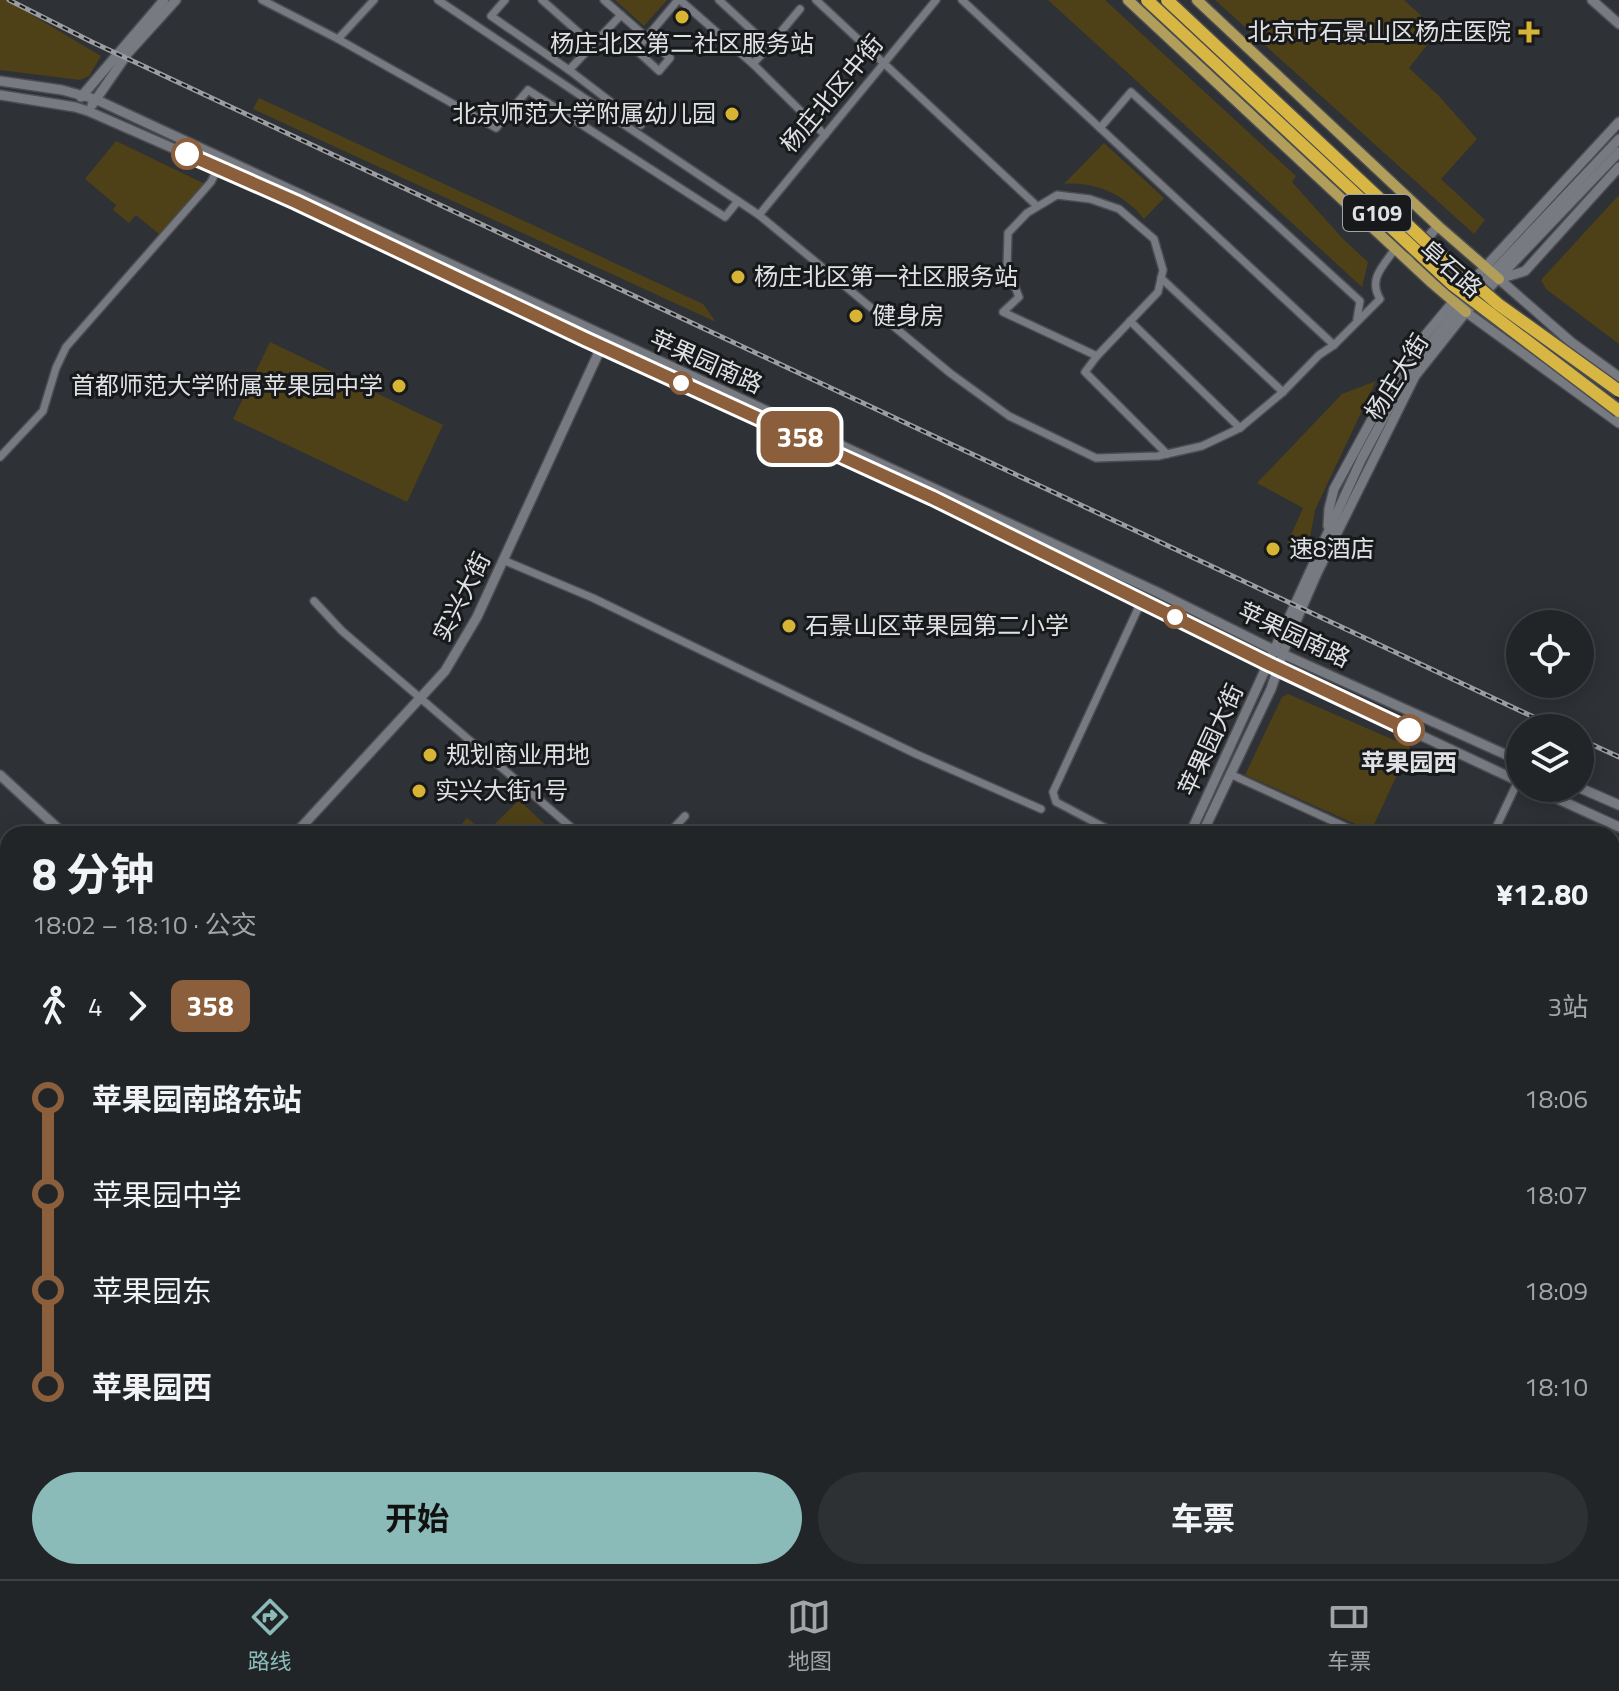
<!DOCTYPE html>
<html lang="zh">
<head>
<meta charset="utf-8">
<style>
	body { margin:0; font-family:"Titillium Web","Noto Sans SC",sans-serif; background:#2e3134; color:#f1f3f6; height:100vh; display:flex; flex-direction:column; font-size:30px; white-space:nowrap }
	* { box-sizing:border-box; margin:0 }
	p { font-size:26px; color:#a2a5a8 }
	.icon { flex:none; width:44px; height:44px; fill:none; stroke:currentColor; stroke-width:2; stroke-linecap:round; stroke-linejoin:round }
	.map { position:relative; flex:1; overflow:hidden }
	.side { position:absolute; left:0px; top:826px; width:1620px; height:754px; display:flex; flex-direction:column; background:#222528; border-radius:24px 24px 0 0; box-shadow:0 4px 20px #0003,0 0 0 2px #3f4245 }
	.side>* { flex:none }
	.badge { padding:0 16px; border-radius:12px; font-size:28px; line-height:52px }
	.tools { position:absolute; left:1506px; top:610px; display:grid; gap:16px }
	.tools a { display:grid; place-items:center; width:88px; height:88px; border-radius:50%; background:#222528; box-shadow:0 4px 20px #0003,0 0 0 2px #3f4245; font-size:40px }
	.map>.badge { position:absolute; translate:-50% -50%; box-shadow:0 0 0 4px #fff }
	.legs { display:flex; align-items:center; gap:12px; height:88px; padding:0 32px; font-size:26px }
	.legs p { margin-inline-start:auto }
	.headline { display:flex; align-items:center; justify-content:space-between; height:136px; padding:0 32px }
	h1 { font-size:44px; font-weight:700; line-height:60px }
	.primary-button { display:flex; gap:16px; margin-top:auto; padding:16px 32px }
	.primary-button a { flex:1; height:92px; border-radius:48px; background:#8bbbb9; color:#111; font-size:32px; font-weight:700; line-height:92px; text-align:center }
	.primary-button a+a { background:#2e3134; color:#f1f3f6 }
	ul { padding:0 32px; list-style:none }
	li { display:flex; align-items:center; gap:28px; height:96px; font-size:30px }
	li i { display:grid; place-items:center; width:12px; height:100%; margin:0 10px; background:currentColor }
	li i::after { content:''; width:20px; height:20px; margin:-10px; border:6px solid; border-radius:50%; background:#222528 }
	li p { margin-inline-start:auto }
	li:first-child i { background:linear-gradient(#0000 50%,currentColor 0) }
	li:last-child i { background:linear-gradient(currentColor 50%,#0000 0) }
	.menu { display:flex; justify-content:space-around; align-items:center; height:112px; border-top:2px solid #3f4245; background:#222528; font-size:22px; color:#a2a5a8 }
	.menu a { display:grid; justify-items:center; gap:4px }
	.menu .on { color:#8bbbb9 }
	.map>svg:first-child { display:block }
</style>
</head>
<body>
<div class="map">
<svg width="1619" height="1579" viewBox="0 0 1619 1579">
	<rect width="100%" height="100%" fill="#2e3136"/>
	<!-- green -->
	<g fill="#4e4117">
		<path d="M0,0h7l94,56 -12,20 -9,4 -80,-10z"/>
		<path d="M615,0h52l-23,26z"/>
		<path d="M1048,0h57l191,176 -4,6 51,57 25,23 -6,25z"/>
		<path d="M1215,0h189l34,31 -29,37 30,28 38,43 -36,40 44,41 -11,14z"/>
		<path d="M259,98l444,206 13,18 -463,-213z"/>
		<path d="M116,141l89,43 -46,50 -23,-19 -7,8 -16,-13 3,-5 -31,-26z"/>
		<path d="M1104,143l60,55 -20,21c-19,-24 -49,-38 -80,-35z"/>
		<path d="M1619,195v149l-73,-55 -5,-9z"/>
		<path d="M270,342l173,83 -36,77 -174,-83z"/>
		<path d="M1376,381l-61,129 -8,44 -20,-10 16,-36 -46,-25 85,-89z"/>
		<path d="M1288,694l122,53 -39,84 -126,-56 37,-78z"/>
		<path d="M519,800l36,34h-102l14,-16 19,15z"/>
		<path d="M589,1572h143l-6,7h-131z"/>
	</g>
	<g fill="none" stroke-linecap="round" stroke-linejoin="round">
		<!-- street casing -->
		<g stroke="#4b4d51" stroke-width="10">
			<g id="street">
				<path d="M262,0l76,39 36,-39"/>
				<path d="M438,0l321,215 191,158 59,43 87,42 62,-2 44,-10 38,-18 43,-36 36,-37 15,-10"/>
				<path d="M505,0l-14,16 78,54"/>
				<path d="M542,0l51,45"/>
				<path d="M604,0l66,58 -11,13 -23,-21 42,-50"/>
				<path d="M680,0l73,64"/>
				<path d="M719,0l50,46 31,-37"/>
				<path d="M816,0l221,206"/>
				<path d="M962,0l372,345 46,-46c-12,-20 3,-33 15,-50"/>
				<path d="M621,15l-52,55 72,55"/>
				<path d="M338,39l158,89 32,-38 197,127 13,-16"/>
				<path d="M769,46l-16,18 72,71"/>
				<path d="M1100,128l31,-36 229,209 -3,18"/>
				<path d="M1057,195l33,4 29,10 35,30 9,31 -5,22 -61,64 -94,-44 16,-15 -12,-30 1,-34 19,-20z"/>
				<path d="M759,215l177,-215"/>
				<path d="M1161,278l122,114"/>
				<path d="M1130,321l110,107"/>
				<path d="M1097,356l-12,16 82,82"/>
				<path d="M0,457l43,-46 13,-43 10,-21 145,-165 7,-14"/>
				<path d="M503,560l90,38 323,156 125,55"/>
				<path d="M314,601l28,30 237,203"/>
				<path d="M1230,774l131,60"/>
				<path d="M668,834l17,-18"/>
				<path d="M1117,834l-61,-32 -3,-10 89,-192"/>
				<path d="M1493,834l25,-53"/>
				<path d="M1612,950l7,3"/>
				<path d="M1612,1187l7,2"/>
				<path d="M1612,1277l7,1"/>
				<path d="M1612,1376l7,-4"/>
				<path d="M0,1444l8,7"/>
				<path d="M0,1552l8,-9"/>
				<path d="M138,1572l8,7"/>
				<path d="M363,1579l7,-7"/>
				<path d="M1351,1579l2,-7"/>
			</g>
		</g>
		<!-- secondary casing -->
		<g stroke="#4b4d51" stroke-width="12">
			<g id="secondary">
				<path d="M1592,0l27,24"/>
				<path d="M0,81l62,9 33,9 1060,492 119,59 246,111"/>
				<path d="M0,95l75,12 13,4 208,91 289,137 348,159 336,166 251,118"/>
				<path d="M81,97l83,-97"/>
				<path d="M92,105l36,-52 48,-53"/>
				<path d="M1412,255l26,-29"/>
				<path d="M1502,278l23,-7 94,-104"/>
				<path d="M1499,279l72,63 48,35"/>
				<path d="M1466,312l153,111"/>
				<path d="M1328,526l1,-17 5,-20 69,-127 50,-60 166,-180"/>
				<path d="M0,775l64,59"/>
				<path d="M1534,788l85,39"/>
				<path d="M1580,788l39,17"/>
				<path d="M295,834l150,-163 32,-54 127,-276"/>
				<path d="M1190,834l172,-376 49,-91 49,-60 159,-168"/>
				<path d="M1202,834l69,-145 16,-47 30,-69 98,-197 51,-64 153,-160"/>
				<path d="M1612,1078l7,3"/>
				<path d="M0,1153l8,-9"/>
				<path d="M0,1176l8,4"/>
				<path d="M580,1572l5,7"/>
				<path d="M900,1572l8,7"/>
				<path d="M921,1572l6,7"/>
				<path d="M749,1579l6,-7"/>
				<path d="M762,1579l6,-7"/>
			</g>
		</g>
		<!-- primary casing -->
		<g stroke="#4b4d51" stroke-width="13">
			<g id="primary">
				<path d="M1128,0l304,283 34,29"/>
				<path d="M1197,0l241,226 61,53"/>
			</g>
		</g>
		<!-- street -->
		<use href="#street" stroke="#777a80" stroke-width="7"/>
		<!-- secondary -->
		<use href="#secondary" stroke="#777a80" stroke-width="9"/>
		<!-- primary -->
		<use href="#primary" stroke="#b19e5b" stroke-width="10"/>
		<!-- rail casing -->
		<g stroke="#9b9da1" stroke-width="5">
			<g id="rail">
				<path d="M9,0l83,42 1465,686"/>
				<path d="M1580,739l39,18"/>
			</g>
		</g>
		<!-- rail -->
		<use href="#rail" stroke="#18191b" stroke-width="2" stroke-dasharray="6" stroke-linecap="butt"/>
		<!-- highway-bridge casing -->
		<g stroke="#4b4d51" stroke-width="15" stroke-linecap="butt">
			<g id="highway-bridge">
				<path d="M1147,0l306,285 166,126"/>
				<path d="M1167,0l262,245 69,59 121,87"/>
			</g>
		</g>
		<!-- highway-bridge -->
		<use href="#highway-bridge" stroke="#d7b643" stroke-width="12"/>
	</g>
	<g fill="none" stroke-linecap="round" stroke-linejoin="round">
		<!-- line-1 casing -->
		<g stroke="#fff" stroke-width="18">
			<path id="line-1" d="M187,154l109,48 289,137 348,159 336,166 140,66"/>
		</g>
		<!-- line-1 -->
		<use href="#line-1" stroke="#8b5e3c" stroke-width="12"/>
	</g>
	<!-- markers -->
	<g fill="#d8b434" stroke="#18191b" stroke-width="3">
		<circle cx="682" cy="17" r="8"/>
		<path d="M1525 20h8v8h8v8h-8v8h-8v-8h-8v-8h8z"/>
		<circle cx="732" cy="114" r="8"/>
		<circle cx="738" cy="277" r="8"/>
		<circle cx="856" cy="316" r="8"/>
		<circle cx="399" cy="386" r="8"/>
		<circle cx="1273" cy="549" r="8"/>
		<circle cx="789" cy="626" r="8"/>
		<circle cx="430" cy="755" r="8"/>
		<circle cx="419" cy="791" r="8"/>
	</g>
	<g fill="#fff" stroke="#8b5e3c" stroke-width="4">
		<circle cx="187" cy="154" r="14"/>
		<circle cx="681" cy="383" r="10"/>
		<circle cx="1175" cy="617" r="10"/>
		<circle cx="1409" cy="730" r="14"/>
	</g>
	<g text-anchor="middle" stroke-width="6" stroke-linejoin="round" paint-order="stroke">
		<!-- shield labels -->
		<rect fill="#18191b" stroke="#a3a5a8" stroke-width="2" x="1343" y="195" width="68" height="36" rx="6"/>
		<g font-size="22" font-weight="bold" fill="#dfe1e4">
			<text x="1377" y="221">G109</text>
		</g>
		<!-- poi labels -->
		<g font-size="24" fill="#dfe1e4" stroke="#18191b" text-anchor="start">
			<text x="1511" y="40" text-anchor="end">北京市石景山区杨庄医院</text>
			<text x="682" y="52" text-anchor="middle">杨庄北区第二社区服务站</text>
			<text x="716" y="122" text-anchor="end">北京师范大学附属幼儿园</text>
			<text x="754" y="285">杨庄北区第一社区服务站</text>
			<text x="872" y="324">健身房</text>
			<text x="383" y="394" text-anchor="end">首都师范大学附属苹果园中学</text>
			<text x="1289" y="557">速8酒店</text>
			<text x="805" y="634">石景山区苹果园第二小学</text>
			<text x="446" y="763">规划商业用地</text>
			<text x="435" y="799">实兴大街1号</text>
		</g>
		<!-- street labels -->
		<g font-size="24" fill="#dfe1e4" stroke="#18191b">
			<text transform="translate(832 94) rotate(-50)" y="8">杨庄北区中街</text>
			<text transform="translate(1451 269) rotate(41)" y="8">阜石路</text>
			<text transform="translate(706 362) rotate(24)" y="8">苹果园南路</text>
			<text transform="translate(1397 377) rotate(-58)" y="8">杨庄大街</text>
			<text transform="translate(462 597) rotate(-63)" y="8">实兴大街</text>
			<text transform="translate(1294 635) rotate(25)" y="8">苹果园南路</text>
			<text transform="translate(1211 740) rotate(-65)" y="8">苹果园大街</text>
		</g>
		<!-- stop labels -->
		<g font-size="24" font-weight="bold" fill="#dfe1e4" stroke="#18191b">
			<text x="1409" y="771">苹果园西</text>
		</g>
	</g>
</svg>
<div class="tools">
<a><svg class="icon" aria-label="locate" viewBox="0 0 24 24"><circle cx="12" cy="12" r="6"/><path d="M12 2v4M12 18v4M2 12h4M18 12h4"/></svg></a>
<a><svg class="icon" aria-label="layers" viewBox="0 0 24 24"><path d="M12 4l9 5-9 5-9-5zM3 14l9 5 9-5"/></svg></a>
</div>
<b class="badge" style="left:800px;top:437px;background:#8b5e3c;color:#fff">358</b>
<section class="side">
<div class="headline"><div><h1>8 分钟</h1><p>18:02 – 18:10 · 公交</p></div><b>¥12.80</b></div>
<div class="legs"><svg class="icon" aria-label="walk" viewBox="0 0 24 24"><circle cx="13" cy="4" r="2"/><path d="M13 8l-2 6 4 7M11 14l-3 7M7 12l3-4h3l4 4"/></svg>4<svg class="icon" aria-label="forward" viewBox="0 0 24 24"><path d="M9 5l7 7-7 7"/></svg><b class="badge" style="background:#8b5e3c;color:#fff">358</b><p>3站</p></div>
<ul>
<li><i style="color:#8b5e3c"></i><b>苹果园南路东站</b><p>18:06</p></li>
<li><i style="color:#8b5e3c"></i><span>苹果园中学</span><p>18:07</p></li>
<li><i style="color:#8b5e3c"></i><span>苹果园东</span><p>18:09</p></li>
<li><i style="color:#8b5e3c"></i><b>苹果园西</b><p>18:10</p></li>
</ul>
<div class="primary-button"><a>开始</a><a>车票</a></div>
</section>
</div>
<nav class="menu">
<a class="on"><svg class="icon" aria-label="directions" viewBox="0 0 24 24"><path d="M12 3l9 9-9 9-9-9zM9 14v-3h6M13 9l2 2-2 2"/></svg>路线</a>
<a><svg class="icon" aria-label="map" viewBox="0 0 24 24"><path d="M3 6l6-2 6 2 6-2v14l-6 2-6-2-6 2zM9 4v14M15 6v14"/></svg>地图</a>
<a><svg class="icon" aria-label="tickets" viewBox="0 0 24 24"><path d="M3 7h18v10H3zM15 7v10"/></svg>车票</a>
</nav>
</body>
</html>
